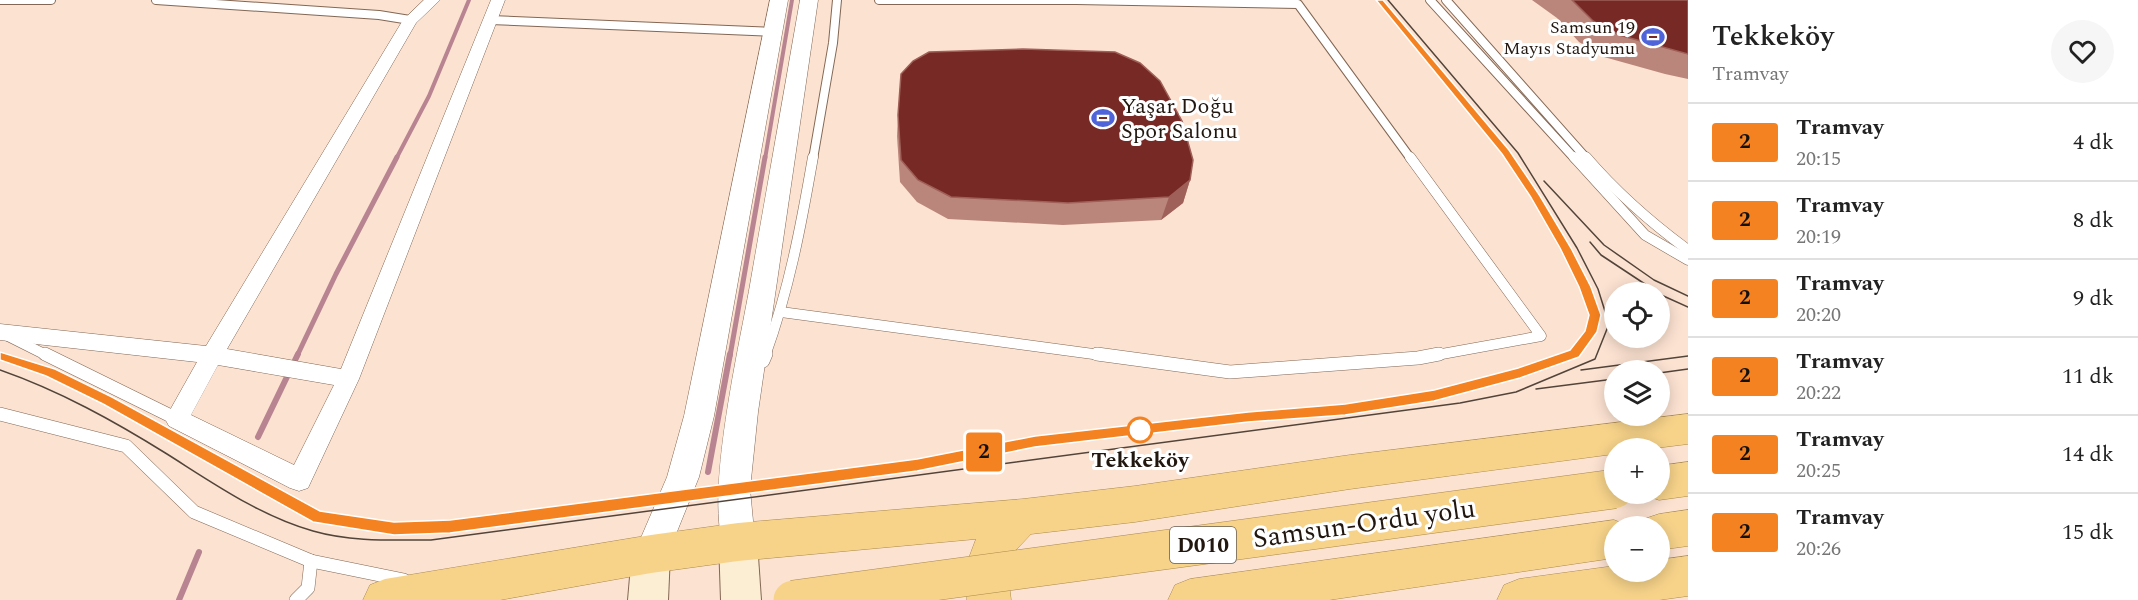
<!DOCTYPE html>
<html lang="tr">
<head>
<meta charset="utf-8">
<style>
	body { margin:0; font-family:Spectral,serif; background:#f6f6f6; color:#222; height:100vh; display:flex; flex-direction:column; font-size:22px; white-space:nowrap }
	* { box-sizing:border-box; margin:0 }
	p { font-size:20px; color:#767676 }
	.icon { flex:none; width:33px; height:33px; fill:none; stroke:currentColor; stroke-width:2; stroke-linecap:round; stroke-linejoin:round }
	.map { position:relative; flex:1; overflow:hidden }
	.side { display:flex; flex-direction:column; background:#fff; width:450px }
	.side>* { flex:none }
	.badge { padding:0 12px; border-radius:4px; font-size:21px; line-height:39px }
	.buttons { position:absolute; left:1604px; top:282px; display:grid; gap:12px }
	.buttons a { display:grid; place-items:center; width:66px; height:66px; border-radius:50%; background:#fff; box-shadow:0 3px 15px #0003; font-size:30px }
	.map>.badge { position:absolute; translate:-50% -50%; box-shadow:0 0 0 3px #fff }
	.round { display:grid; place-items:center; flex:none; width:63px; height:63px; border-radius:32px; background:#f6f6f6 }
	.overview { display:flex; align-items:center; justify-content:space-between; height:102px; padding:0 24px }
	h1 { font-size:28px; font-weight:600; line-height:45px }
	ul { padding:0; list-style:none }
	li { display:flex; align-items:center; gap:18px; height:78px; padding:0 24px; border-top:2px solid #e0e0e0 }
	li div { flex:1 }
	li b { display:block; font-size:22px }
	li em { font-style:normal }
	li .badge { min-width:66px; font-weight:700; text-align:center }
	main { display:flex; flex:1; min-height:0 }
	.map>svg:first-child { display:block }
</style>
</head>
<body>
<main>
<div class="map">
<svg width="1688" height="600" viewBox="0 0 1688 600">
	<rect width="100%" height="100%" fill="#fce2d1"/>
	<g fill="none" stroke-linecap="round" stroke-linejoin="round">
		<!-- stream-far2 -->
		<g stroke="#b98492" stroke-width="4">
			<path d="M396,159l33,-63 40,-96"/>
			<path d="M765,159l27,-159"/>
		</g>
		<!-- stream-far1 -->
		<g stroke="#b98492" stroke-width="5">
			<path d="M297,356l39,-82 61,-117"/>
			<path d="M730,356l35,-199"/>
		</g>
		<!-- stream -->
		<g stroke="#b98492" stroke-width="6">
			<path d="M258,437l40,-83"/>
			<path d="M708,472l22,-118"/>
			<path d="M179,600l20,-48"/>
		</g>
		<!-- service-far2 casing -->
		<g stroke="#836754" stroke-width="10">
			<g id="service-far2">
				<path d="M0,0h51"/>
				<path d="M156,0l223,15 31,5"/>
				<path d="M879,0h197l222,4 113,155"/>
				<path d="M1430,0l145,159"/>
				<path d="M1446,0l141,159"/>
				<path d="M490,20l283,12"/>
				<path d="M813,159l20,-116 4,-43"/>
			</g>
		</g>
		<!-- service-far1 casing -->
		<g stroke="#836754" stroke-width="11">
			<g id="service-far1">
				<path d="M1410,157l131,179 -110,20"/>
				<path d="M1574,157l71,78 43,25"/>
				<path d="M1586,157c31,36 64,65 102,93"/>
				<path d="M781,312l327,44"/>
				<path d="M0,332l48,24"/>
				<path d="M765,356c24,-66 36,-130 48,-199"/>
			</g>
		</g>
		<!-- service casing -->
		<g stroke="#836754" stroke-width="14">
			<g id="service">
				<path d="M45,354l132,65"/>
				<path d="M1097,354l133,18 188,-14 21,-4"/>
				<path d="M763,361l3,-7"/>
				<path d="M0,414l126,32 68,66 117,49 93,19"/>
				<path d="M296,600l12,-12 3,-27"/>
			</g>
		</g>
		<!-- minor casing -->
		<g stroke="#836754" stroke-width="1">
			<path id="minor" d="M424,0h16l-24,23 -189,326 114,20 150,-369h14l-146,379 -51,109 -9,3 -9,-3 -121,-62 -4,-7 32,-57 -197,-22v-16l206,22 197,-326zM218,365l116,20 -40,80 -103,-50z"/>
		</g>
		<!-- tertiary casing -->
		<g stroke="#836754" stroke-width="1">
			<g id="tertiary">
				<path d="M770,0h18l-74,416 -15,61 -31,77 -5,11 -12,5 -12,-5 -5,-11 33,-77 17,-61z"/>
				<path d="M800,0h18l-60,412 -8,77 5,53 -5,11 -12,4 -12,-4c-24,-52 15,-213 25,-274 16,-93 33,-186 49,-279z"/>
			</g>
		</g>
		<!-- secondary casing -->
		<g stroke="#836754" stroke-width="2">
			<g id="secondary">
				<path d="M738,525l13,5 6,12 4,58h-40l-2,-58 6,-12z"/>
				<path d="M651,537l13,5 6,12 -2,46h-40l4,-46 6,-12z"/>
			</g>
		</g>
		<!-- trunk casing -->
		<g stroke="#ab8a4b" stroke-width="1">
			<g id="trunk">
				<path d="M1688,414v30l-32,4h-42v6l-264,35 -215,33 -104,12 -20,21 -3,20 3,25h-44v-37l9,-24 -238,22 -87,12 -151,27h-137l7,-15 15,-6 266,-44 87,-12 285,-24 112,-13 215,-31z"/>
				<path d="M1688,462v34l-29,4 -14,-5 14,-1v-28z"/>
				<path d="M1688,510v36l-29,4v-24h-18l3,-7 15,-5z"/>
				<path d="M1614,520l15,6h-15v32l-285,42h-161l7,-15 15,-6z"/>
				<path d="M1688,556v40l-29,4h-162l7,-15 15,-6 95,-13v6h45v-12z"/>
			</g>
		</g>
		<!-- service-far2 -->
		<use href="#service-far2" stroke="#fff" stroke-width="8"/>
		<!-- service-far1 -->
		<use href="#service-far1" stroke="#fff" stroke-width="10"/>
		<!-- service -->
		<use href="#service" stroke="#fff" stroke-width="13"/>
		<!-- minor -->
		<use href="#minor" fill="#fff" fill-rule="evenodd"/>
		<!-- tertiary -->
		<use href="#tertiary" fill="#fff" fill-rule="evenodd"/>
		<!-- secondary -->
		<use href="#secondary" fill="#fceed3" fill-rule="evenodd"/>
		<!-- trunk -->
		<use href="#trunk" fill="#f7d38a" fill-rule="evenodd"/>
		<!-- tram -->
		<g stroke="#53443a" stroke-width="1.5">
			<path d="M1544,181l60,64 50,35 34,16"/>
			<path d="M1590,242l11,13 56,37"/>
			<path d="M1659,294l29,13"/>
			<path d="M0,356l51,17 57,27 210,117 76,12 56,-2 467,-62 118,-23 214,-25 96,-8 89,-14 86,-22 55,-20 16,-21 4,-17 -10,-28 -50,-91 -40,-57"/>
			<path d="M0,370c60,21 114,51 167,84 46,29 93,62 146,77 38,11 79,9 118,9l1029,-137 56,-11 79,-33 14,-35 -11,-35 -21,-41 -59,-95 -130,-153"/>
			<path d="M1581,370l107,-14"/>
			<path d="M1659,373l29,-4"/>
			<path d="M1536,389l78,-10"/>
		</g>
		<!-- trunk-bridge casing -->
		<g stroke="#ab8a4b" stroke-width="40" stroke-linecap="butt">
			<path id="trunk-bridge" d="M793,600l821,-111"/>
		</g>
		<!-- trunk-bridge -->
		<use href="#trunk-bridge" stroke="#f7d38a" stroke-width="39"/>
	</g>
	<!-- wall -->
	<g fill="#ba867b">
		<path d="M1532,0h156v79l-23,-5 -61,-17 -25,-15 -22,-24z"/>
		<path d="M898,115l292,65 -7,23 -22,17 -98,5 -115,-6 -31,-17 -17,-20 -3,-46z"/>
	</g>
	<!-- shaded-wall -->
	<path fill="#9f6059" d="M1190,180l-7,23 -22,17 8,-23z"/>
	<!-- building -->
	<g fill="#772925" stroke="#9f6059" stroke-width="1.5">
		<path d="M1572,0h116v54l-69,-19 -26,-14z"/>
		<path d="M1023,49l92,3 25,11 20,18 22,40 11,39 -3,20 -21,17 -101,6 -117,-6 -33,-17 -17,-20 -3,-45 3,-41 12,-13 16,-9z"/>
	</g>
	<!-- line -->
	<path fill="#f58220" stroke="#fff" stroke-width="1.5" d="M1376,0h7l126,150 31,46 31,52 20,39 10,28 -4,17 -18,25 -59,21 -86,23 -89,14 -97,7 -213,25 -118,24 -467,62 -56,2 -81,-13 -210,-118 -57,-28 -46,-16v-8l55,17 57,28 208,114 74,11 56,-2 467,-61 118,-23 213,-24 97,-8 89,-14 84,-22 52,-18 15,-19 4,-16 -10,-28 -19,-39 -30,-52 -28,-42z"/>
	<!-- icons -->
	<defs>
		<g id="stadium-bare" transform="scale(1.8)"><path d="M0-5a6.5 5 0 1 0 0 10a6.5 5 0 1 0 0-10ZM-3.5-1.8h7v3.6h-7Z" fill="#4f64d9" stroke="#fff" stroke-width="2.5" paint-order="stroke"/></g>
	</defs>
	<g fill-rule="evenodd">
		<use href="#stadium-bare" x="1653" y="37"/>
		<use href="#stadium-bare" x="1103" y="118"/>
	</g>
	<!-- markers -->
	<circle fill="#fff" stroke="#f58220" stroke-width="3" cx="1140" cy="430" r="12"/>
	<g text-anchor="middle" stroke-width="6" stroke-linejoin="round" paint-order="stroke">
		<!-- far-poi labels -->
		<g font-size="18" fill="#22170f" stroke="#fff" text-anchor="end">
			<text x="1635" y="33">Samsun 19<tspan x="1635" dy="21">Mayıs Stadyumu</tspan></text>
		</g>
		<!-- shield labels -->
		<rect fill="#fff" stroke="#645d57" stroke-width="1.5" x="1170" y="527" width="66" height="36" rx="4.5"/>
		<g font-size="21" font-weight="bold" fill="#22170f">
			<text x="1203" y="552">D010</text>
		</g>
		<!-- poi labels -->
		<g font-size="22" fill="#22170f" stroke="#fff" text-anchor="start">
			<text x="1121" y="113">Yaşar Doğu<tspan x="1121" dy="25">Spor Salonu</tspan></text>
		</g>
		<!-- stop labels -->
		<g font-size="22" font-weight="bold" fill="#22170f" stroke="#fff">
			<text x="1140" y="467">Tekkeköy</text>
		</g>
		<!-- near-street labels -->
		<g font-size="27" fill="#22170f" stroke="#fff">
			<text transform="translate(1364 523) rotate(-8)" y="9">Samsun-Ordu yolu</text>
		</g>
	</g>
</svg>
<div class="buttons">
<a><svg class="icon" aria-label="locate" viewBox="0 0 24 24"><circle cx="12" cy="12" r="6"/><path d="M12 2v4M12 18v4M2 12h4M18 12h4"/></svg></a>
<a><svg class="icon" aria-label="layers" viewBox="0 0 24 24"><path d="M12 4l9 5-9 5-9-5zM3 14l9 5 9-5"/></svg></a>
<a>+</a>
<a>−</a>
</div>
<b class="badge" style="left:984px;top:452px;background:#f58220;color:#111">2</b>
</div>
<section class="side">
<div class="overview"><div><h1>Tekkeköy</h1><p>Tramvay</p></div><a class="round"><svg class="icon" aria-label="heart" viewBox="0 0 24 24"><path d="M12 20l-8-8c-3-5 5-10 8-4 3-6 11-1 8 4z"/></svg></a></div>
<ul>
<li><span class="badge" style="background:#f58220;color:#111">2</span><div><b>Tramvay</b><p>20:15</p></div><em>4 dk</em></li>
<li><span class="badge" style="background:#f58220;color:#111">2</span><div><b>Tramvay</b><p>20:19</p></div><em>8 dk</em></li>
<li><span class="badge" style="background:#f58220;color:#111">2</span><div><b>Tramvay</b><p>20:20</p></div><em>9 dk</em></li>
<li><span class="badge" style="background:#f58220;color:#111">2</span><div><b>Tramvay</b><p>20:22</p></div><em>11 dk</em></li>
<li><span class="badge" style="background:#f58220;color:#111">2</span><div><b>Tramvay</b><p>20:25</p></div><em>14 dk</em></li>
<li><span class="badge" style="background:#f58220;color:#111">2</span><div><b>Tramvay</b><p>20:26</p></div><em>15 dk</em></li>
</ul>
</section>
</main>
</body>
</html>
